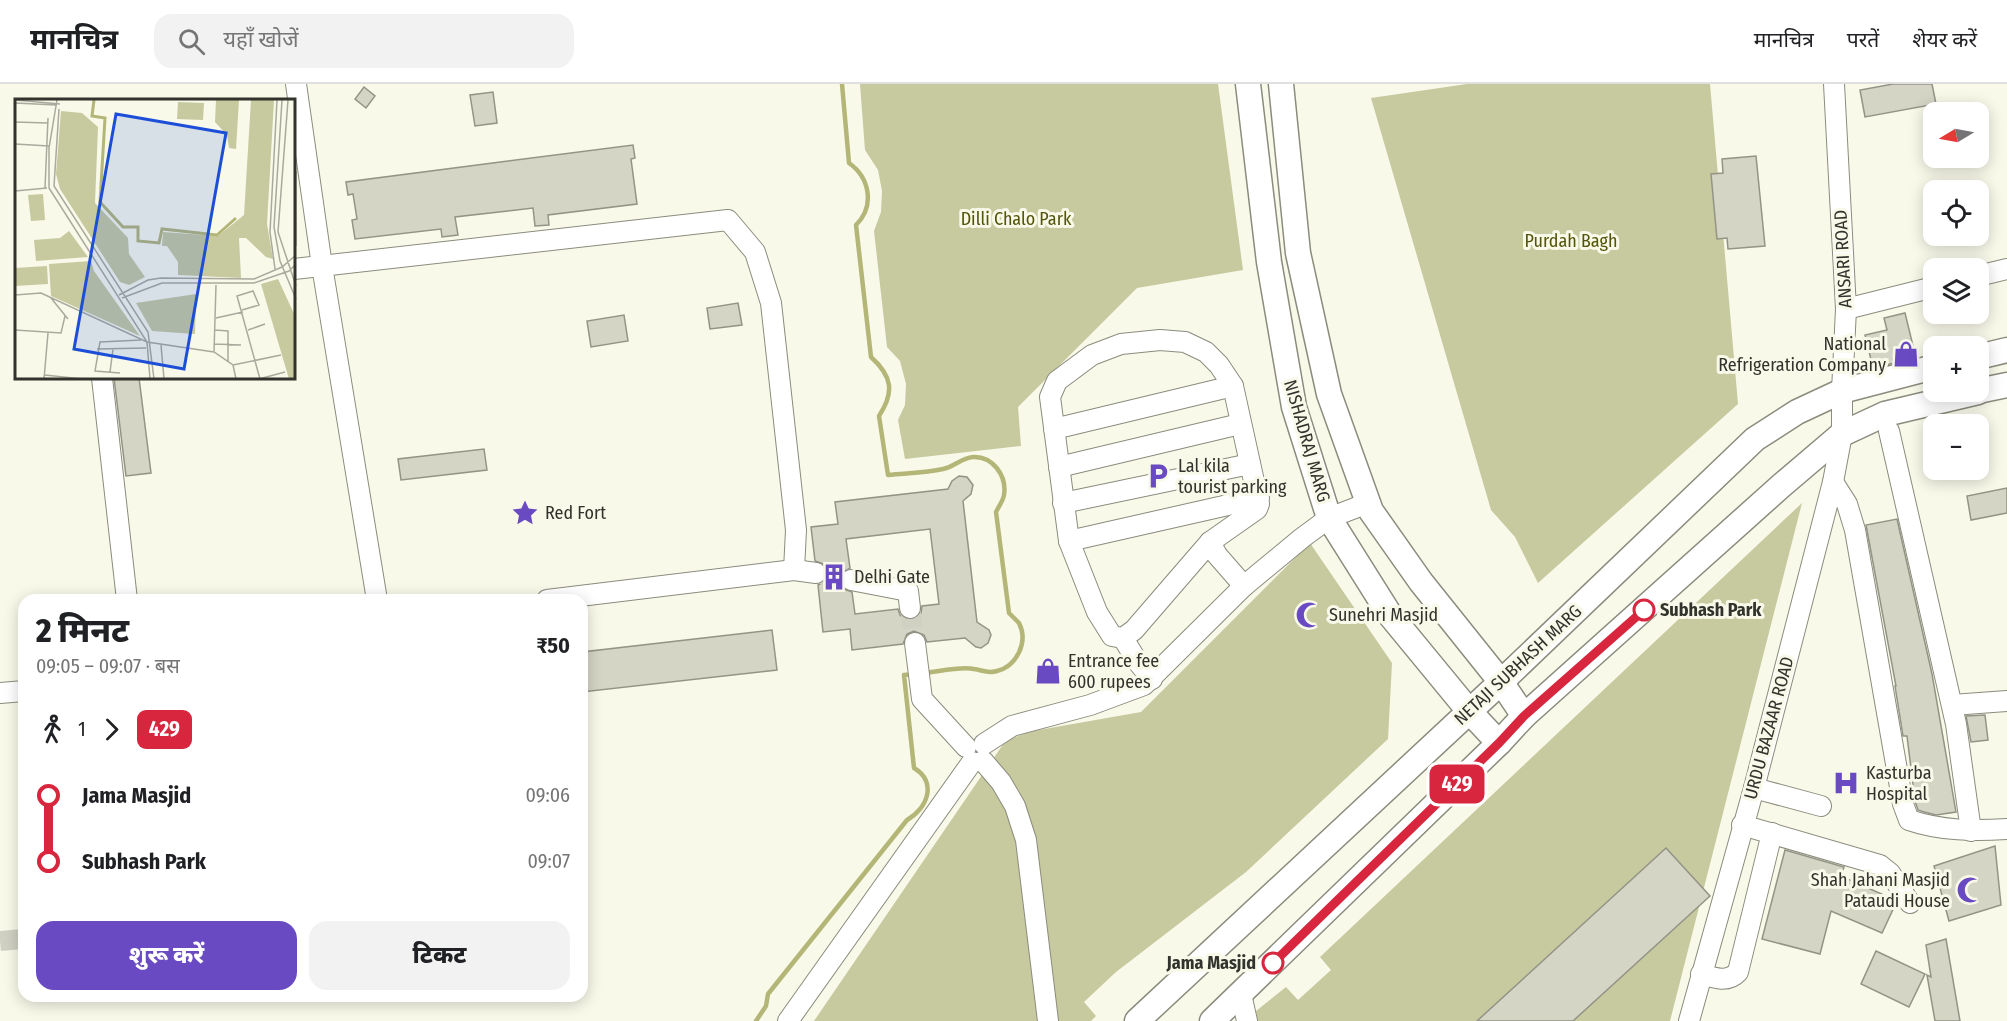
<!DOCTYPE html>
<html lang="hi">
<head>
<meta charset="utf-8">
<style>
	body { margin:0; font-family:"Fira Sans Condensed","Noto Sans Devanagari",sans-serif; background:#f2f2f2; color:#202124; height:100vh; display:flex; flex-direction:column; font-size:22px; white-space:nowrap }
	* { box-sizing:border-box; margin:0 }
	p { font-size:20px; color:#757577 }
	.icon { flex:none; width:33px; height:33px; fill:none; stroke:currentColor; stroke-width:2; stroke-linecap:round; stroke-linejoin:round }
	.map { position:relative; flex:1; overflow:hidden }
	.panel { position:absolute; left:18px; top:510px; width:570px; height:408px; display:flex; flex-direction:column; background:#fff; border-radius:18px; box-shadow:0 3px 15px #0003 }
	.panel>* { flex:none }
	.badge { padding:0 12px; border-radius:9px; font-size:21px; line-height:39px }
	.needle { width:39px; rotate:260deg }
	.tools { position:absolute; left:1923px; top:18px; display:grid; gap:12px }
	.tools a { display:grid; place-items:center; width:66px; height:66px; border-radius:12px; background:#fff; box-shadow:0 3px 15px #0003; font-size:30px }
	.map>.badge { position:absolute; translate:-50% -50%; box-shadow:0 0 0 3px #fff }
	.legs { display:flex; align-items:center; gap:9px; height:66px; padding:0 18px; font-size:20px }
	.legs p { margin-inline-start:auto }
	.summary { display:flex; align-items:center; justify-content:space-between; height:102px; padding:0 18px }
	h1 { font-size:33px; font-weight:800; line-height:45px }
	.cta { display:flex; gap:12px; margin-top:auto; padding:12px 18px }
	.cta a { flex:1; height:69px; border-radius:18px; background:#694ac3; color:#fff; font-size:24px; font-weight:800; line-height:69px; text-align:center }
	.cta a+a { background:#f2f2f2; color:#202124 }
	ul { padding:0 18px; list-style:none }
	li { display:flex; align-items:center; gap:21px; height:66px; font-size:22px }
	li i { display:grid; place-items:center; width:9px; height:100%; margin:0 8px; background:currentColor }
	li i::after { content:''; width:15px; height:15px; margin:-8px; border:4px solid; border-radius:50%; background:#fff }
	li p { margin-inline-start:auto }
	li:first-child i { background:linear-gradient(#0000 50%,currentColor 0) }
	li:last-child i { background:linear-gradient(currentColor 50%,#0000 0) }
	header { display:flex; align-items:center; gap:36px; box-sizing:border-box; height:84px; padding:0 30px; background:#fff; border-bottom:2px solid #e0e0e0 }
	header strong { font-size:28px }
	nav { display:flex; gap:33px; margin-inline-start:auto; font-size:21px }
	.search { width:420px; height:54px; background:#f2f2f2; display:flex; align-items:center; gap:15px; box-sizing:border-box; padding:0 21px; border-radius:18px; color:#757577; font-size:22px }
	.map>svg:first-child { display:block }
</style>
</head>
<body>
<header>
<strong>मानचित्र</strong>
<div class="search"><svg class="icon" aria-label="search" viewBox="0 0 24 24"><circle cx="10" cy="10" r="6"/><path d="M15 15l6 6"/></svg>यहाँ खोजें</div>
<nav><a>मानचित्र</a><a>परतें</a><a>शेयर करें</a></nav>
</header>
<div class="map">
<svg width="2007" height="937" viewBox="0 0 2007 937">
	<rect width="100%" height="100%" fill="#f8f9e9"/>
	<!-- green -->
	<g fill="#c7c99f">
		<path d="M860,0h358l25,186 -106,18 -119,119 3,39 -116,13 -7,-39 7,-15 1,-21 -6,-23 -13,-14 -13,-116 7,-19 1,-21 -4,-21 -13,-20z"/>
		<path d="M1467,0h243l28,320 -200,179 -23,-46 -24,-27 -120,-412z"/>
		<path d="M1802,419l-132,518h-412l-2,-10 30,-24 12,13 33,-30 -11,-13z"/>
		<path d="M1310,459l82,120 -4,76 -142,133 -130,100 -32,30 12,14 -5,5h-277l192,-281 27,-9 108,-19z"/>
	</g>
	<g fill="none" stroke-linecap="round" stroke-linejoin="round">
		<!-- stream -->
		<g stroke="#b4b678" stroke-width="4.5">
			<path d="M842,0l7,79c21,15 26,43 7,62l15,132c21,19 24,35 8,59l9,59c18,-2 37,-2 55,-6 11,-2 18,-11 30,-12 20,-1 34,19 31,38 -1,6 -5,11 -8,17l13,101c3,3 7,7 10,10 10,20 -3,43 -22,48 -9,3 -15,-1 -23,-2 -14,-3 -37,3 -51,4"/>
			<path d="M756,937l10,-15 2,-12 139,-174c20,-11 31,-38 7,-52l-10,-93 10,-1"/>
		</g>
	</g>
	<!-- building -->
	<g fill="#d4d5c5" stroke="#939486" stroke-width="1.5" fill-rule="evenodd">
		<path d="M1893,0h39l4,20 -71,13 -5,-27z"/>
		<path d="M364,3l11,9 -9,12 -11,-9z"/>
		<path d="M493,8l4,31 -22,3 -5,-31z"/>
		<path d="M633,61l2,13 -4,1 6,45 -89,11 1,10 -14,1 -2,-18 -78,9 3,18 -16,2 -1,-8 -86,10 -3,-19 5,-1 -4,-25 -5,1 -2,-13z"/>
		<path d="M1756,72l9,90 -37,3 -1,-11 -10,1 -6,-65 12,-1 -1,-14z"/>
		<path d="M738,219l4,22 -32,4 -3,-21z"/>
		<path d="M1905,229l10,41 -22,5 1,4 -21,5 -8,-33 22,-5 -3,-12z"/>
		<path d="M624,231l4,26 -37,6 -4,-26z"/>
		<path d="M114,294h25l12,95 -25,3z"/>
		<path d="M484,365l3,21 -86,10 -3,-21z"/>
		<path d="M959,392l8,1 6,8 -2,9 -8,7 14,121 12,8 2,5 -3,8 -7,5 -5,-1 -11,-9 -38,4 -3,-7 -10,-4 -7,3 -4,10 -51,6 -2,-21 -27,3 -5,-47 7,-4 3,-7 -4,-10 -9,-3 -4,-34 27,-3 -3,-22 113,-13 4,-8zM930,445l9,75 -17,2 -1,7 -9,7 -7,-1 -5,-4 -2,-6 -43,5 -3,-22 -8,-3 -4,-6 2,-10 8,-5 -4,-29z"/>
		<path d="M2007,404v25l-36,7 -4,-24z"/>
		<path d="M1897,435l35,155 24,138 -20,3 -12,-3 -6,-2 -3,-9 -8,-65h-4l-8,-50h1l-30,-161z"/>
		<path d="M772,546l5,40 -195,22v-40z"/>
		<path d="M1985,631l3,25 -17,2 -5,-26z"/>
		<path d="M1995,762l6,59 -52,16 -15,-55z"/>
		<path d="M1666,764l44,48 -137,125h-96z"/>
		<path d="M1785,766l59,17 -3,9 52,23 3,4 -14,30 -51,-22 -11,43 -58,-15z"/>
		<path d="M1946,855l14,82h-25l-8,-46 4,2 -5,-32z"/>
		<path d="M1876,867l49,23 -16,33 -48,-23z"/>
	</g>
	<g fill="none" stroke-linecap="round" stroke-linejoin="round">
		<!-- minor-tunnel -->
		<g stroke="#d0d1c3" stroke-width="20" stroke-dasharray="20 10" stroke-linecap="butt">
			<path d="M816,489l35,7"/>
			<path d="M910,524l5,35"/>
			<path d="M0,857l24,-2"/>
		</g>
		<!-- minor casing -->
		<g stroke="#8b8c7d" stroke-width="22">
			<g id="minor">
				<path d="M296,0l26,182 55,334"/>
				<path d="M294,185l434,-49 27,32 16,51 25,227 -2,40"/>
				<path d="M1978,192l29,-7"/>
				<path d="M1846,225l88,-22"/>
				<path d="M102,294l25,222"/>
				<path d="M1054,345l179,-43"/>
				<path d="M1889,347l67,293 15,107"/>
				<path d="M1059,383l181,-43"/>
				<path d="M1833,398l14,22 8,26 48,274 6,16c32,11 65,11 98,9"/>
				<path d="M1063,419l187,-39"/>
				<path d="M1069,457l190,-43"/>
				<path d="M1210,458l7,13 27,31"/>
				<path d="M851,496l57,11 2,17"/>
				<path d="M547,516l247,-30 22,3"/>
				<path d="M1123,554l11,-8 76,-88 47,-33 2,-5 -26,-118 -14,-21 -13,-13 -21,-10 -25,-2 -39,4 -29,11 -35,26 -7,16 19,144 28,71 15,24 11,2 14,23 15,18"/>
				<path d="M915,559l7,56 44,48"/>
				<path d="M0,609l24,-2"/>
				<path d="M1952,621l55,-4"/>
				<path d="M984,660l28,-18 78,-21 54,-20 100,-99 58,-48 27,-20 39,-15"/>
				<path d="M983,677l18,21 14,24 11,34 22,181"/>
				<path d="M1754,704l67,18"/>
				<path d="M1742,741l138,40 10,8 20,30"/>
				<path d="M1701,890c13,4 27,9 37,-2l34,-139"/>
				<path d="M1241,910l6,27"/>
				<path d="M788,937l184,-259"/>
				<path d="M1689,937l65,-233 79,-306 9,-48v-43l4,-82 -12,-225"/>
			</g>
		</g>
		<!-- major casing -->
		<g stroke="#8b8c7d" stroke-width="27">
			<g id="major">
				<path d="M1248,0l21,178 25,145 35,111 61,97 79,96 30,32"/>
				<path d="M1281,0l17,169 31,141 42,117 50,71 80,100 23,34"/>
				<path d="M1978,273l29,-7"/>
				<path d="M1978,307l29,-6"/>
				<path d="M1137,937l364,-339 254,-243 42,-27 45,-21 92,-24"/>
				<path d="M1212,937l287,-278 25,-27 258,-231 60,-51 43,-20 93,-22"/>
			</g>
		</g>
		<!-- minor -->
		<use href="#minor" stroke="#fff" stroke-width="20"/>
		<!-- major -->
		<use href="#major" stroke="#fff" stroke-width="24"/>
	</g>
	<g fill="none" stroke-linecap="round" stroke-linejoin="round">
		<!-- line-1 casing -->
		<g stroke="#fff" stroke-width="14">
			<path id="line-1" d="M1273,879l226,-220 25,-27 120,-106"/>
		</g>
		<!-- line-1 -->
		<use href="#line-1" stroke="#d7263d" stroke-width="9"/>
	</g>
	<!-- icons -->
	<defs>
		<g id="shop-bare" transform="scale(2.07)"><path d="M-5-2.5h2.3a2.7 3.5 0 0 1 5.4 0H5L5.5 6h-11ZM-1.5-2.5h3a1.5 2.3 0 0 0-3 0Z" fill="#694ac3" stroke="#f8f9e9" stroke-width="2.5" paint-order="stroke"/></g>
		<g id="parking-bare" transform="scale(2.07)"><path d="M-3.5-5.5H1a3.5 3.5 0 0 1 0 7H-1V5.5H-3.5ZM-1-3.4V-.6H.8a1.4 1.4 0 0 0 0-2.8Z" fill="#694ac3" stroke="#f8f9e9" stroke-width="2.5" paint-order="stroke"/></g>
		<g id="sight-bare" transform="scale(2.07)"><path d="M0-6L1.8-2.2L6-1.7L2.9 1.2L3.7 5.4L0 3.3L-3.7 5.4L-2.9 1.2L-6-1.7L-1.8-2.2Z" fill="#694ac3" stroke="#f8f9e9" stroke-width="2.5" paint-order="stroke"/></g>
		<g id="building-bare" transform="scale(2.07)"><path d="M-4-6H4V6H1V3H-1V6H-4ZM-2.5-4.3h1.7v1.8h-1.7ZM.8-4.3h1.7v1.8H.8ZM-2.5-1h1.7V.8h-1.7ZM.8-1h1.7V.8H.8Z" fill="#694ac3" stroke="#f8f9e9" stroke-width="2.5" paint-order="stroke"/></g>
		<g id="mosque-bare" transform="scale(2.07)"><path d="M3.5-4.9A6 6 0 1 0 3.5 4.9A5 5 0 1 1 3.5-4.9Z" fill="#694ac3" stroke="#f8f9e9" stroke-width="2.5" paint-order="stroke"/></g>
		<g id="hospital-bare" transform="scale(2.07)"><path d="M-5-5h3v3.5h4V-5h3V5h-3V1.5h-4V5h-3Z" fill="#694ac3" stroke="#f8f9e9" stroke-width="2.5" paint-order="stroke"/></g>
	</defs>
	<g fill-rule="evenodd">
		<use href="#shop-bare" x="1906" y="270"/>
		<use href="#parking-bare" x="1158" y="392"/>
		<use href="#sight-bare" x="525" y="429"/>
		<use href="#building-bare" x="834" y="493"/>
		<use href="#mosque-bare" x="1309" y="531"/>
		<use href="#shop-bare" x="1048" y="587"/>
		<use href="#hospital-bare" x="1846" y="699"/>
		<use href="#mosque-bare" x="1970" y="806"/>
	</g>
	<!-- markers -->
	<g fill="#fff" stroke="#d7263d" stroke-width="3">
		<circle cx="1644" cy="526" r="10"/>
		<circle cx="1273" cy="879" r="10"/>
	</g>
	<g text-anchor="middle" stroke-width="6" stroke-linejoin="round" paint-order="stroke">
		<!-- park labels -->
		<g font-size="18" fill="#54550a" stroke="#f8f9e9">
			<text x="1016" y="141">Dilli Chalo Park</text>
			<text x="1571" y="163">Purdah Bagh</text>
		</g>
		<!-- street labels -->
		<g font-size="18" fill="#32332c" stroke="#f8f9e9">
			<text transform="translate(1843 175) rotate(-93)" y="6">ANSARI ROAD</text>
			<text transform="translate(1307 357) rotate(74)" y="6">NISHADRAJ MARG</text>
			<text transform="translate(1518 581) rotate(-43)" y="6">NETAJI SUBHASH MARG</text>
			<text transform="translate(1769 644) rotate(-75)" y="6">URDU BAZAAR ROAD</text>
		</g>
		<!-- poi labels -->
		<g font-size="18" fill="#32332c" stroke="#f8f9e9" text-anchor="start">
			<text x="1886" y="266" text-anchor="end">National<tspan x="1886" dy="21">Refrigeration Company</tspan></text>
			<text x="1178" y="388">Lal kila<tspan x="1178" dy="21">tourist parking</tspan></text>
			<text x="545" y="435">Red Fort</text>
			<text x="854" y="499">Delhi Gate</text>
			<text x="1329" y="537">Sunehri Masjid</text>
			<text x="1068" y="583">Entrance fee<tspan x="1068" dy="21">600 rupees</tspan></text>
			<text x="1866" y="695">Kasturba<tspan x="1866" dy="21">Hospital</tspan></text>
			<text x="1950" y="802" text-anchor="end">Shah Jahani Masjid<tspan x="1950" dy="21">Pataudi House</tspan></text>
		</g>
		<!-- stop labels -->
		<g font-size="18" font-weight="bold" fill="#32332c" stroke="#f8f9e9" text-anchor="start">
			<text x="1660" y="532">Subhash Park</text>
			<text x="1256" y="885" text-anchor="end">Jama Masjid</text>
		</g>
	</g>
	<!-- overview -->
	<g transform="translate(15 15)">
		<rect width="280" height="280" fill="#f8f9e9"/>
		<path d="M201,1h23l-3,49 -7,-1 -2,-13 -12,-13zM236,1h23l-7,124 6,35 -7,-2 -20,-19h-7l2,40 -63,-3v-13l-11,-16h-5l1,-14 55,4 26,-21zM163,3l26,1 -1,17 -26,-1zM46,12l21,2 16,14 -3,76 33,35 1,16 16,23 -16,8 -9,-3 -60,-93 -4,-15zM28,95l2,26 -14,1 -3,-26zM54,132l19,26 -52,4 -2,-21 26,-2zM76,162l3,10 46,65 -89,-40 -2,-32zM32,167l1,18 -33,2v-18zM263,180l18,39 -1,61h-6l-28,-95zM181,195l-1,40 -43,-3 -16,-28z" fill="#c7c99f"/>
		<path fill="none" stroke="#b4b678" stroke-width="3" d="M79,1l-2,16 13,2 -5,84 23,25h15v14l21,2 3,-14 55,6 19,-17"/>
		<path fill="none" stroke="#a9aa9d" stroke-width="1.5" d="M0,1l45,4M42,1l-8,48v40l98,154 3,37M267,1l-8,127 6,34 16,38M273,1l-10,132 18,54M0,4l41,2M44,10l-5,77 94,146 6,47M0,23l33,1M0,45l34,2M281,72v75M30,89l3,-70M0,92l32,-3M260,170l-5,-37 7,-132M0,196l26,-2 106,49 67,10 19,13 3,14M104,196l29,-15 13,-2 93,1 28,-12 14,-12M36,199l17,21M107,199l40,-15h92l35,-12 7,-7M227,211l17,-5 -6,-14 -16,5 23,83M201,219l27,-6M0,231l46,3 4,-17M200,231l13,1v30M233,231l17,-6M199,245l27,1M146,246l3,34M82,250l49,-1M199,253l2,-67M218,266l48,-10M95,273l3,-23M105,274l-25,-2 5,-29 41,-2M30,276l37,4M29,280l4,-46M244,280l26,-7"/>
		<path fill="#1d4ed8" fill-opacity="0.15" stroke="#1d4ed8" stroke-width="3" d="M101,15l110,19 -42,236 -110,-20z"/>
		<rect width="280" height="280" fill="none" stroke="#32332c" stroke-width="3"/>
	</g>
</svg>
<div class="tools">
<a><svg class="needle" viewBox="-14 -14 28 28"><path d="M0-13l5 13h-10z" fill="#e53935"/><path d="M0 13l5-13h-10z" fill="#757577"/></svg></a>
<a><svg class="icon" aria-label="locate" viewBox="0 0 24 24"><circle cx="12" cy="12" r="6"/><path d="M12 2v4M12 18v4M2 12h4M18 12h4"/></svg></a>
<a><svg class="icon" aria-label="layers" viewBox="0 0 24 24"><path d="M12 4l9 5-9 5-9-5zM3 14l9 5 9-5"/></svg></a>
<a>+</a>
<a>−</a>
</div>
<b class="badge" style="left:1457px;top:700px;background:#d7263d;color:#fff">429</b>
<section class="panel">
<div class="summary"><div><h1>2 मिनट</h1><p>09:05 – 09:07 · बस</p></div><b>₹50</b></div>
<div class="legs"><svg class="icon" aria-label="walk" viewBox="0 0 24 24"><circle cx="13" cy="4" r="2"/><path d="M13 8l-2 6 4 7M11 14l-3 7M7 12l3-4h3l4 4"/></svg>1<svg class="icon" aria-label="forward" viewBox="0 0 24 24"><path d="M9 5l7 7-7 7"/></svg><b class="badge" style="background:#d7263d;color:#fff">429</b></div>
<ul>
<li><i style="color:#d7263d"></i><b>Jama Masjid</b><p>09:06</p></li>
<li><i style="color:#d7263d"></i><b>Subhash Park</b><p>09:07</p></li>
</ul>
<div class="cta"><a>शुरू करें</a><a>टिकट</a></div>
</section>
</div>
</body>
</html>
